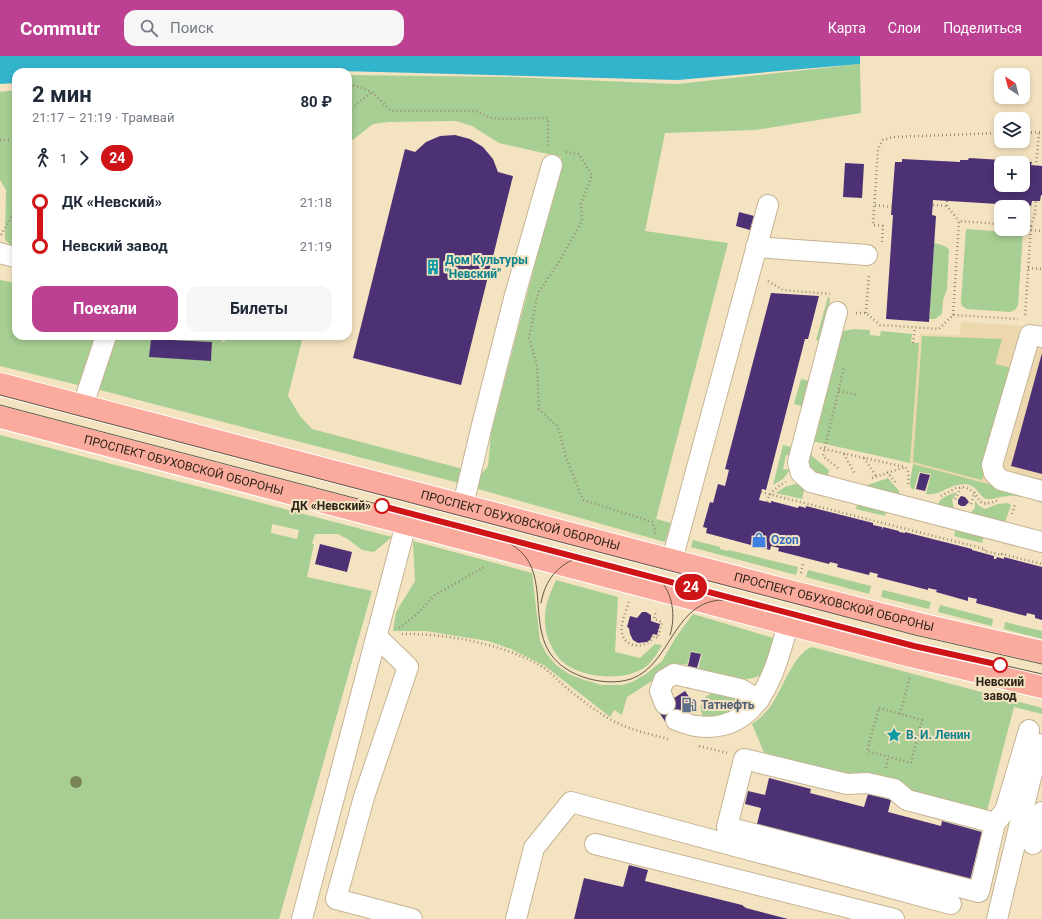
<!DOCTYPE html>
<html lang="ru">
<head>
<meta charset="utf-8">
<style>
	body { margin:0; font-family:Roboto,sans-serif; background:#f6f6f7; color:#1f2937; height:100vh; display:flex; flex-direction:column; font-size:15px; white-space:nowrap }
	* { box-sizing:border-box; margin:0 }
	p { font-size:13px; color:#747a83 }
	.icon { flex:none; width:22px; height:22px; fill:none; stroke:currentColor; stroke-width:2; stroke-linecap:round; stroke-linejoin:round }
	.map { position:relative; flex:1; overflow:hidden }
	.panel { position:absolute; left:12px; top:12px; width:340px; height:272px; display:flex; flex-direction:column; background:#fff; border-radius:12px; box-shadow:0 2px 6px #0003 }
	.panel>* { flex:none }
	.badge { padding:0 8px; border-radius:13px; font-size:14px; line-height:26px }
	.needle { width:26px; rotate:324deg }
	.controls { position:absolute; left:994px; top:12px; display:grid; gap:8px }
	.controls a { display:grid; place-items:center; width:36px; height:36px; border-radius:8px; background:#fff; box-shadow:0 2px 6px #0003; font-size:20px }
	.map>.badge { position:absolute; translate:-50% -50%; box-shadow:0 0 0 2px #fff }
	.legs { display:flex; align-items:center; gap:6px; height:44px; padding:0 20px; font-size:13px }
	.legs p { margin-inline-start:auto }
	.summary { display:flex; align-items:center; justify-content:space-between; height:68px; padding:0 20px }
	h1 { font-size:22px; font-weight:700; line-height:30px }
	.button { display:flex; gap:8px; margin-top:auto; padding:8px 20px }
	.button a { flex:1; height:46px; border-radius:12px; background:#bc4192; color:#fff; font-size:16px; font-weight:700; line-height:46px; text-align:center }
	.button a+a { background:#f6f6f7; color:#1f2937 }
	ul { padding:0 20px; list-style:none }
	li { display:flex; align-items:center; gap:14px; height:44px; font-size:15px }
	li i { display:grid; place-items:center; width:6px; height:100%; margin:0 5px; background:currentColor }
	li i::after { content:''; width:10px; height:10px; margin:-5px; border:3px solid; border-radius:50%; background:#fff }
	li p { margin-inline-start:auto }
	li:first-child i { background:linear-gradient(#0000 50%,currentColor 0) }
	li:last-child i { background:linear-gradient(currentColor 50%,#0000 0) }
	header { display:flex; align-items:center; gap:24px; box-sizing:border-box; height:56px; padding:0 20px; background:#bc4192; color:#fff }
	header strong { font-size:19px }
	nav { display:flex; gap:22px; margin-inline-start:auto; font-size:14px }
	.search { width:280px; height:36px; background:#f6f6f7; display:flex; align-items:center; gap:10px; box-sizing:border-box; padding:0 14px; border-radius:12px; color:#747a83; font-size:15px }
	.map>svg:first-child { display:block }
</style>
</head>
<body>
<header>
<strong>Commutr</strong>
<div class="search"><svg class="icon" aria-label="search" viewBox="0 0 24 24"><circle cx="10" cy="10" r="6"/><path d="M15 15l6 6"/></svg>Поиск</div>
<nav><a>Карта</a><a>Слои</a><a>Поделиться</a></nav>
</header>
<div class="map">
<svg width="1042" height="863" viewBox="0 0 1042 863">
	<rect width="100%" height="100%" fill="#f4e3c0"/>
	<!-- built -->
	<path fill="#ecd7ae" d="M961,266l81,5v171l-132,-35 10,-129 40,1z"/>
	<!-- green -->
	<g fill="#a7ce93" fill-rule="evenodd">
		<path d="M860,8l1,49 -106,17 -90,3 -20,98 83,12 -72,276 15,4 -6,19 -187,-53 -1,-16 6,-1 5,-6 3,-33 70,-269v-7l-62,-14 -27,-17 -16,-5 -67,1 -16,2 -23,18 -2,9v-76l163,2 166,7z"/>
		<path d="M16,34v157h-3l-8,-7 1,-50 -6,-10v-88z"/>
		<path d="M966,173l57,4 -5,72 -3,5 -5,2 -43,-3 -5,-3 -1,-5z"/>
		<path d="M934,187c5,1 13,3 15,7l-2,39 -4,11 -1,14 -7,5h-6z"/>
		<path d="M0,224l16,3v53h83l-17,50 -82,-20z"/>
		<path d="M828,241l2,1 -2,21 -8,22 -4,-1z"/>
		<path d="M854,273l16,1v5l10,1 1,-5 31,3 -1,9h8l-9,120 -98,-22 25,-104 6,-6z"/>
		<path d="M113,280h109v6l16,-6h65l-15,60 12,20 12,13 151,40v15l-367,-95zM151,283l61,3 -1,18 -61,-3z"/>
		<path d="M922,280l80,3 -7,25 17,4 -30,112 -69,-18z"/>
		<path d="M801,323l9,2 -6,26 -10,-3z"/>
		<path d="M0,379l392,102 -18,15 -12,-2 -13,-10 -11,-6h-23l-3,10h2l-7,33 65,14 -93,328h-279zM272,468l27,6 -2,9 -26,-6z"/>
		<path d="M783,389l8,2 3,2 -1,7 -7,-1 -3,14 7,1 -7,9 -10,6z"/>
		<path d="M808,395l4,1v4l17,14 -2,9 -12,-3 -8,-12z"/>
		<path d="M913,408l129,34v5c-10,-4 -23,-8 -34,-7 -7,0 -14,4 -21,3 -7,-1 -10,-15 -23,-15 -14,0 -24,12 -38,10l5,-20 -12,-2 -5,18 -3,-2 -1,-6z"/>
		<path d="M888,422l11,13v6l-37,-10z"/>
		<path d="M795,428l10,2 -3,13 -26,-6 9,-6z"/>
		<path d="M957,436l-5,8 2,8 3,5 -20,-6c2,-9 11,-12 20,-15z"/>
		<path d="M858,444l29,7 -2,9 -29,-7z"/>
		<path d="M975,445l4,5 6,3 13,-5 10,-1 3,2 -7,20 -37,-9 8,-8z"/>
		<path d="M957,469l28,8 -3,10 -28,-7z"/>
		<path d="M693,484l27,7v2l8,2 1,-1 69,17 -2,8 -105,-28z"/>
		<path d="M413,485l119,32 8,68 6,12 10,12 13,9 15,6 18,5h20l10,-3 14,-8 16,-13 14,-24 17,-23 80,24 1,6 -8,29c-24,13 -44,4 -68,-3l4,-16 -11,-3 -4,14 -3,-1 -12,4 -45,29 -5,18 -8,-5 -4,7 -65,-51 -34,-17 -23,-8 -62,-10h-33l3,-19 19,-31z"/>
		<path d="M808,514l63,16 -2,8 -63,-17z"/>
		<path d="M556,524l62,17 -3,55 25,6 15,-14 7,1c-4,7 -8,14 -14,20 -20,17 -64,14 -84,-2 -11,-9 -19,-28 -19,-41 -1,-16 5,-28 11,-42z"/>
		<path d="M883,534l48,12 -2,7 -48,-12z"/>
		<path d="M940,549l53,14 -1,7 -54,-14z"/>
		<path d="M1005,566l37,9v8l-38,-10z"/>
		<path d="M812,591l230,61v6l-28,-7 -27,104 -222,-56 -13,-31c8,-6 15,-12 20,-20 11,-16 22,-51 40,-57z"/>
		<path d="M713,637l24,6 3,3v6l-27,11 -10,-3c-6,-9 0,-20 10,-23z"/>
	</g>
	<!-- water -->
	<path fill="#33b4cd" d="M0,0h860v8l-182,16 -337,-9 -325,1v11l-16,1z"/>
	<!-- building -->
	<g fill="#4d3175" fill-rule="evenodd">
		<path d="M455,79l15,4 13,8 10,12 5,13 15,4 -52,209 -108,-27 52,-209 10,3 11,-10 14,-6z"/>
		<path d="M969,102l63,4 -1,3 11,1v29h-1l-1,6h-8l-1,5 -98,-6 -1,15 4,1 -7,106 -43,-3 7,-104h-2l4,-53h7v-3l58,3v-2h8zM1001,107h22v22h-22z"/>
		<path d="M845,107l19,1 -2,34 -19,-1z"/>
		<path d="M739,156l15,4 -4,14 -14,-4z"/>
		<path d="M771,237l48,3 -11,43h-3l-39,151 -4,-1 -3,11 12,3v-2l27,7 1,-2 7,2v-2l67,17v2l9,2v3l1,-3 16,4v1l6,1v-1l67,17v1l22,6v3h2l1,-2 7,2v-2l38,10v53l-7,-2v-3l-8,-2 -1,3 -50,-13 1,-4 -9,-2v4l-32,-9 1,-2 -9,-2v2l-51,-13 1,-3 -8,-2 -1,3 -32,-8 1,-3 -8,-2 -1,2 -51,-13 1,-3 -8,-2 -1,4 -64,-17 1,-5 -4,-1 7,-25 3,1 5,-19 7,2 4,-16 -4,-1z"/>
		<path d="M151,283l61,3 -1,19 -62,-4z"/>
		<path d="M1042,297v121l-31,-8z"/>
		<path d="M920,417l10,2 -5,16 -9,-2z"/>
		<path d="M961,440l4,1 4,5 -4,4h-4l-3,-2v-4z"/>
		<path d="M320,488l32,8 -5,20 -32,-8z"/>
		<path d="M642,556h4l5,3v6l9,3 -3,11 -4,-1 -3,6 -3,2 -9,1 -5,-3 -3,-6 -1,-6 -2,-1 3,-11 7,2z"/>
		<path d="M691,596l10,2 -4,14 -9,-2z"/>
		<path d="M685,635l11,16 -28,19 -11,-17z"/>
		<path d="M769,722l42,11 -1,4 54,14 4,-13 23,6 -3,12 53,14 1,-5 40,11 -13,52 -213,-56 5,-20 -16,-4 3,-13 17,4z"/>
		<path d="M629,809l19,5 -3,11 97,24 4,3 42,11h-214l10,-41 39,9z"/>
	</g>
	<g fill="none" stroke-linecap="round" stroke-linejoin="round">
		<!-- minor casing -->
		<g stroke="#c5b493" stroke-width="22">
			<g id="minor">
				<path d="M756,191l111,8"/>
				<path d="M0,197l14,4"/>
				<path d="M837,256l-39,150 3,11 10,9 231,60"/>
				<path d="M1042,281l-12,-2 -38,130 2,8 7,7 41,11"/>
				<path d="M85,350l2,-13 19,-57"/>
				<path d="M463,449l19,-80 33,-130 37,-130"/>
				<path d="M672,504l96,-355"/>
				<path d="M377,581l31,30 -44,130 -28,102 76,20"/>
				<path d="M665,648l-5,-13 4,-11 10,-6 66,15 19,11"/>
				<path d="M676,664c6,2 13,5 20,6 63,9 79,-54 92,-102"/>
				<path d="M995,767l-88,-23 -13,-11 -27,-6 -20,1 -103,-25 -17,68 252,65 16,-69 10,-12 24,-81"/>
				<path d="M595,788l299,75"/>
				<path d="M1033,788l9,-32"/>
				<path d="M302,863l104,-395"/>
				<path d="M516,863l18,-71 37,-46 380,102"/>
				<path d="M997,863l42,-175"/>
			</g>
		</g>
		<!-- major casing -->
		<g stroke="#fff" stroke-width="24">
			<g id="major">
				<path id="s1" d="M0,328l797,209 122,31 123,28"/>
				<path id="s2" d="M0,361l788,207 123,32 131,31"/>
			</g>
		</g>
		<!-- path -->
		<g stroke="#998d74" stroke-width="2.5" stroke-dasharray="1 3" stroke-linecap="butt">
			<path d="M348,23l6,6 18,7 19,19h86l11,6 12,2 48,-1v29"/>
			<path d="M348,55l24,-19"/>
			<path d="M1023,77l19,-1"/>
			<path d="M0,84l16,-1"/>
			<path d="M566,96l13,2 13,21 -11,29 1,17 -23,41 -21,31 -9,45 8,27 2,44 19,18 8,30 17,43 70,22 3,14"/>
			<path d="M1036,110l3,-34"/>
			<path d="M947,145v5l12,15"/>
			<path d="M875,149l17,2"/>
			<path d="M933,149l14,1"/>
			<path d="M1001,151l1,-3"/>
			<path d="M1000,168l1,-12"/>
			<path d="M1023,170h8l-6,91"/>
			<path d="M1031,170l4,-12 1,-13"/>
			<path d="M1031,174l11,1"/>
			<path d="M1,179l11,-19 4,-13"/>
			<path d="M882,186l1,-16 -10,-1 5,-76 5,-9 10,-3 108,-4"/>
			<path d="M1028,212l14,1"/>
			<path d="M768,225l15,9 47,4"/>
			<path d="M856,257h10l14,12 59,4 14,-14 65,4"/>
			<path d="M866,257l3,-39"/>
			<path d="M953,259l6,-94 42,3"/>
			<path d="M913,287l2,-16"/>
			<path d="M839,335l19,4"/>
			<path d="M820,392l85,19c6,5 2,13 4,20"/>
			<path d="M844,398l11,20"/>
			<path d="M864,402l12,18"/>
			<path d="M838,412l-15,-12 21,-89"/>
			<path d="M887,416l10,12"/>
			<path d="M872,422l33,-11"/>
			<path d="M761,436l224,57 -1,2 18,4v-1l40,10"/>
			<path d="M941,440l15,-8 9,-1c20,9 8,23 34,13"/>
			<path d="M955,443l6,-11"/>
			<path d="M767,446c3,-11 9,-14 19,-20"/>
			<path d="M971,448l4,-12"/>
			<path d="M1012,458l3,-10"/>
			<path d="M801,517l2,-9"/>
			<path d="M629,546c-3,9 -9,22 -7,31 3,16 25,16 32,3l4,2 4,-16 -8,-3 2,-9"/>
			<path d="M399,572l18,-14 18,-19 51,-29"/>
			<path d="M402,578c42,-1 102,10 139,32 10,6 18,16 28,24 17,13 35,28 55,36 15,6 30,9 44,13"/>
			<path d="M879,652l43,12 -11,43 -44,-12z"/>
			<path d="M900,658l10,-38"/>
			<path d="M699,690l28,7"/>
			<path d="M886,712l2,-11"/>
		</g>
		<!-- minor -->
		<use href="#minor" stroke="#fff" stroke-width="20"/>
		<!-- major -->
		<use href="#major" stroke="#fbab9d" stroke-width="22"/>
		<!-- tram -->
		<g stroke="#625845" stroke-width="1">
			<path d="M0,339l915,240 127,29"/>
			<path d="M0,349l914,240 128,29"/>
			<path d="M507,486c59,29 0,108 76,135 15,5 32,7 48,2 42,-15 42,-82 96,-79"/>
			<path d="M658,522c15,14 18,38 12,57"/>
			<path d="M541,547c4,-23 17,-39 39,-46"/>
		</g>
	</g>
	<!-- trees -->
	<circle fill="#7b8457" cx="76" cy="726" r="6"/>
	<g fill="none" stroke-linecap="round" stroke-linejoin="round">
		<!-- line-1 casing -->
		<g stroke="#fff" stroke-width="9">
			<path id="line-1" d="M382,450l532,140 86,19"/>
		</g>
		<!-- line-1 -->
		<use href="#line-1" stroke="#ce1417" stroke-width="6"/>
	</g>
	<!-- icons -->
	<defs>
		<g id="building-bare" transform="scale(1.2)"><path d="M-4-6H4V6H1V3H-1V6H-4ZM-2.5-4.3h1.7v1.8h-1.7ZM.8-4.3h1.7v1.8H.8ZM-2.5-1h1.7V.8h-1.7ZM.8-1h1.7V.8H.8Z" fill="#0f9aa8" stroke="#f4e3c0" stroke-width="2.5" paint-order="stroke"/></g>
		<g id="shop-bare" transform="scale(1.2)"><path d="M-5-2.5h2.3a2.7 3.5 0 0 1 5.4 0H5L5.5 6h-11ZM-1.5-2.5h3a1.5 2.3 0 0 0-3 0Z" fill="#3f7fe0" stroke="#f4e3c0" stroke-width="2.5" paint-order="stroke"/></g>
		<g id="fuel-bare" transform="scale(1.2)"><path d="M-5.5-6h7V0h2V4h1.3V-2.5L3-4.5l.8-.8L6-3V5H2.5V1h-1V6h-7ZM-4.2-4.7v3.2H.2V-4.7Z" fill="#5c6f8a" stroke="#f4e3c0" stroke-width="2.5" paint-order="stroke"/></g>
		<g id="sight-bare" transform="scale(1.2)"><path d="M0-6L1.8-2.2L6-1.7L2.9 1.2L3.7 5.4L0 3.3L-3.7 5.4L-2.9 1.2L-6-1.7L-1.8-2.2Z" fill="#0f9aa8" stroke="#f4e3c0" stroke-width="2.5" paint-order="stroke"/></g>
	</defs>
	<g fill-rule="evenodd">
		<use href="#building-bare" x="433" y="211"/>
		<use href="#shop-bare" x="759" y="484"/>
		<use href="#fuel-bare" x="689" y="649"/>
		<use href="#sight-bare" x="894" y="679"/>
	</g>
	<!-- markers -->
	<g fill="#fff" stroke="#ce1417" stroke-width="2">
		<circle cx="382" cy="450" r="7"/>
		<circle cx="1000" cy="609" r="7"/>
	</g>
	<g text-anchor="middle" stroke-width="4" stroke-linejoin="round" paint-order="stroke">
		<!-- culture labels -->
		<g font-size="12" font-weight="bold" fill="#0d838f" stroke="#f4e3c0" text-anchor="start">
			<text x="445" y="208">Дом Культуры<tspan x="445" dy="14">"Невский"</tspan></text>
			<text x="906" y="683">В. И. Ленин</text>
		</g>
		<!-- street labels -->
		<g font-size="12" fill="#2c2518" stroke="#f4e3c0">
			<text dy="4" stroke="none"><textPath href="#s2" startOffset="190">ПРОСПЕКТ ОБУХОВСКОЙ ОБОРОНЫ</textPath></text>
			<text dy="4" stroke="none"><textPath href="#s1" startOffset="538">ПРОСПЕКТ ОБУХОВСКОЙ ОБОРОНЫ</textPath></text>
			<text dy="4" stroke="none"><textPath href="#s1" startOffset="862">ПРОСПЕКТ ОБУХОВСКОЙ ОБОРОНЫ</textPath></text>
		</g>
		<!-- stop labels -->
		<g font-size="12" font-weight="bold" fill="#2c2518" stroke="#f4e3c0" text-anchor="end">
			<text x="371" y="454">ДК «Невский»</text>
			<text x="1000" y="630" text-anchor="middle">Невский<tspan x="1000" dy="14">завод</tspan></text>
		</g>
		<!-- shop labels -->
		<g font-size="12" font-weight="bold" fill="#366cbe" stroke="#f4e3c0" text-anchor="start">
			<text x="771" y="488">Ozon</text>
		</g>
		<!-- service labels -->
		<g font-size="12" font-weight="bold" fill="#4e5e75" stroke="#f4e3c0" text-anchor="start">
			<text x="701" y="653">Татнефть</text>
		</g>
	</g>
</svg>
<div class="controls">
<a><svg class="needle" viewBox="-14 -14 28 28"><path d="M0-13l5 13h-10z" fill="#e53935"/><path d="M0 13l5-13h-10z" fill="#747a83"/></svg></a>
<a><svg class="icon" aria-label="layers" viewBox="0 0 24 24"><path d="M12 4l9 5-9 5-9-5zM3 14l9 5 9-5"/></svg></a>
<a>+</a>
<a>−</a>
</div>
<b class="badge" style="left:691px;top:531px;background:#ce1417;color:#fff">24</b>
<section class="panel">
<div class="summary"><div><h1>2 мин</h1><p>21:17 – 21:19 · Трамвай</p></div><b>80 ₽</b></div>
<div class="legs"><svg class="icon" aria-label="walk" viewBox="0 0 24 24"><circle cx="13" cy="4" r="2"/><path d="M13 8l-2 6 4 7M11 14l-3 7M7 12l3-4h3l4 4"/></svg>1<svg class="icon" aria-label="forward" viewBox="0 0 24 24"><path d="M9 5l7 7-7 7"/></svg><b class="badge" style="background:#ce1417;color:#fff">24</b></div>
<ul>
<li><i style="color:#ce1417"></i><b>ДК «Невский»</b><p>21:18</p></li>
<li><i style="color:#ce1417"></i><b>Невский завод</b><p>21:19</p></li>
</ul>
<div class="button"><a>Поехали</a><a>Билеты</a></div>
</section>
</div>
</body>
</html>
